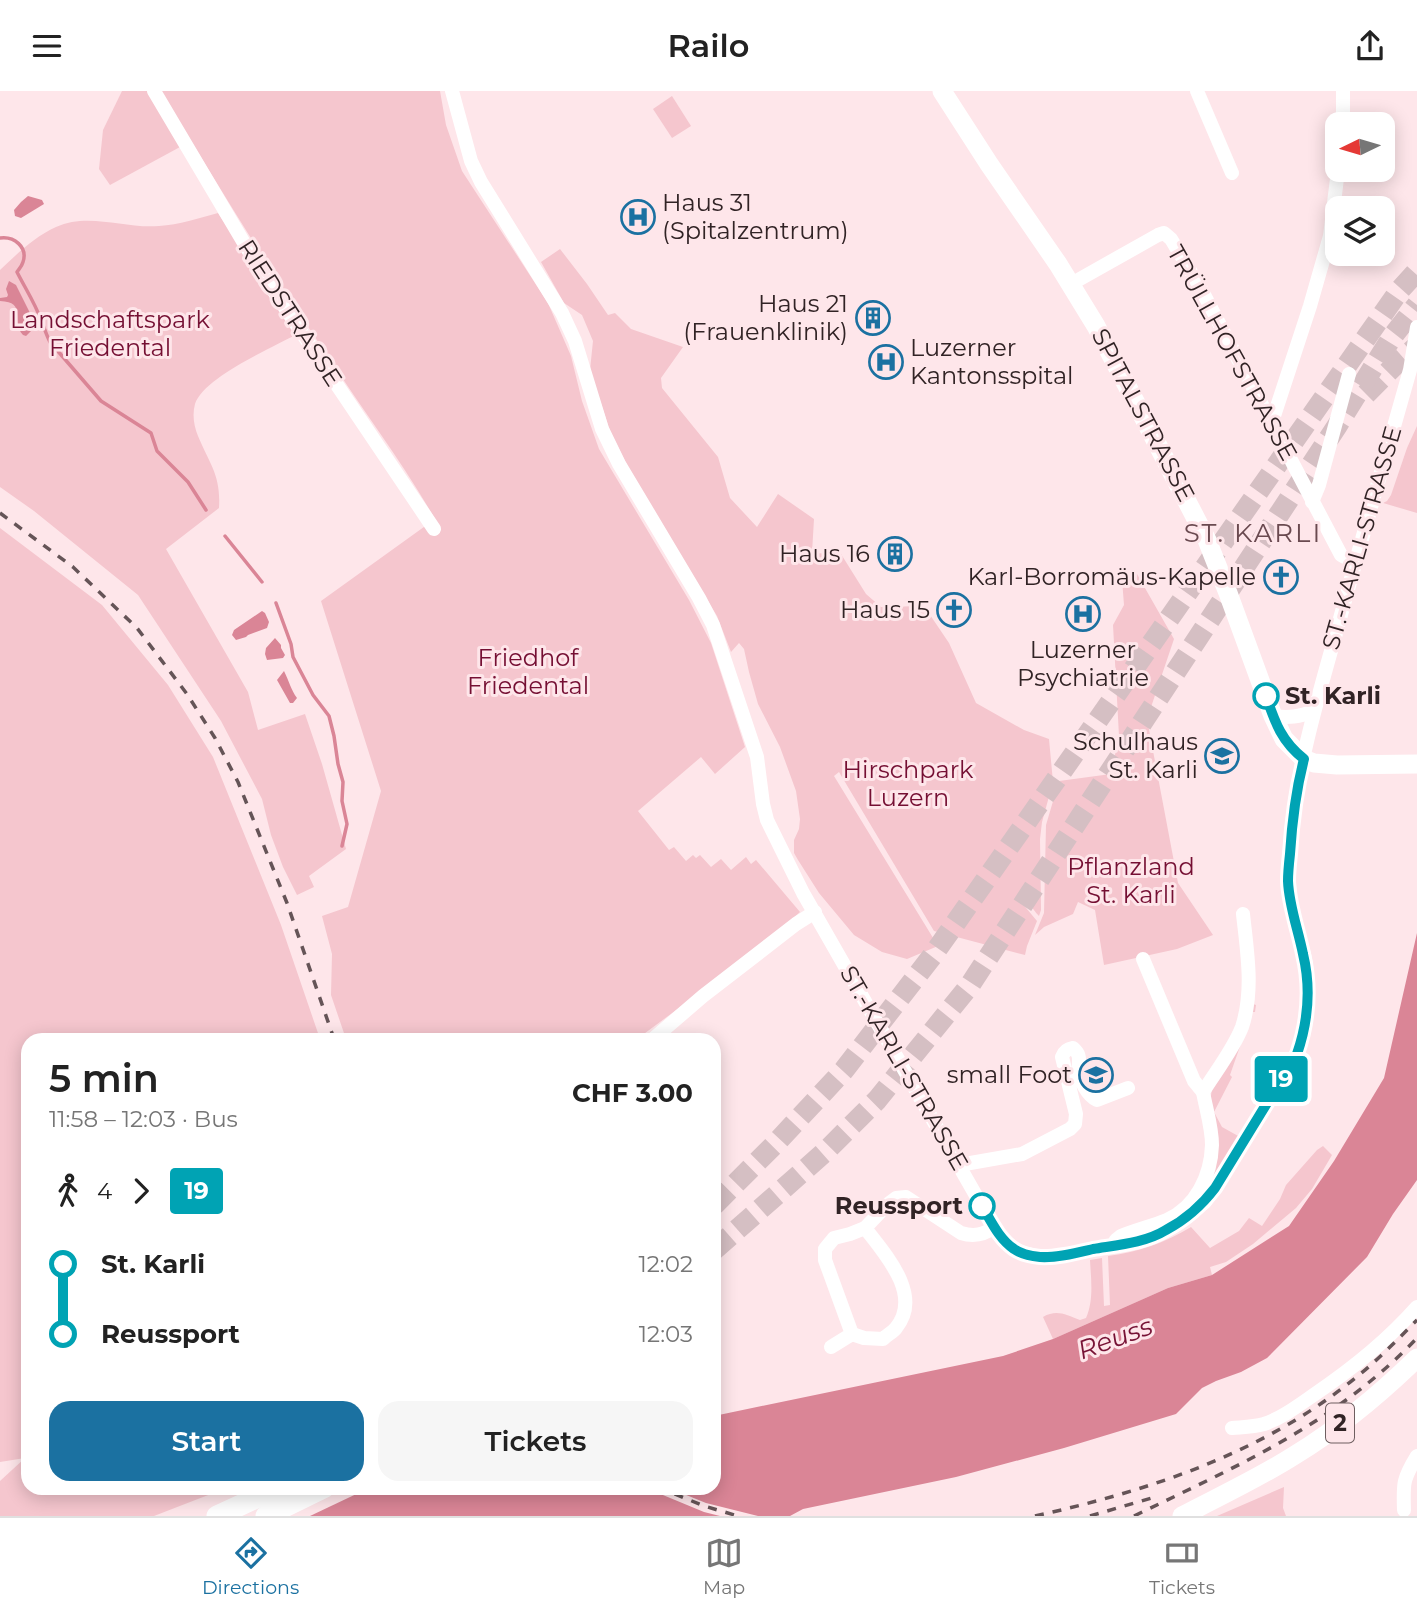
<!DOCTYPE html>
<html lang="en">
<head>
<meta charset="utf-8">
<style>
	body { margin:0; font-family:Montserrat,sans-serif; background:#f6f6f6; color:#222; height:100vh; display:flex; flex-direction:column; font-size:26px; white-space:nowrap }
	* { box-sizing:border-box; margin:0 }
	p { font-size:23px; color:#767676 }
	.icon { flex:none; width:38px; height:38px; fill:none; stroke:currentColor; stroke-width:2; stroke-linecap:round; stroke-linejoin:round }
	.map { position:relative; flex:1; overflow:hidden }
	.details { position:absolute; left:21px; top:942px; width:700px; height:462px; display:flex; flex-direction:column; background:#fff; border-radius:21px; box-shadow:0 4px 18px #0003 }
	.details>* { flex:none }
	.badge { padding:0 14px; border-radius:5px; font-size:24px; line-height:46px }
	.needle { width:46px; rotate:265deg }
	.buttons { position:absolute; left:1325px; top:21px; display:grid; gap:14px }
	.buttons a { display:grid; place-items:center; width:70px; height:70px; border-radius:14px; background:#fff; box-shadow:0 4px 18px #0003; font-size:35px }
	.map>.badge { position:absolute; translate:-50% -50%; box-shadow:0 0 0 4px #fff }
	.legs { display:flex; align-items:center; gap:10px; height:77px; padding:0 28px; font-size:23px }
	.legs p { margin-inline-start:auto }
	.overview { display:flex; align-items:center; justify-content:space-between; height:119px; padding:0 28px }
	h1 { font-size:38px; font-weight:600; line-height:52px }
	.button { display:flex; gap:14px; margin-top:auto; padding:14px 28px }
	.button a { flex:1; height:80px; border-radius:21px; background:#1b71a1; color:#fff; font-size:28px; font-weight:600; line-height:80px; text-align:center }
	.button a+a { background:#f6f6f6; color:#222 }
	ul { padding:0 28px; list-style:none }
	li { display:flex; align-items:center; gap:24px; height:70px; font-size:26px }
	li i { display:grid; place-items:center; width:10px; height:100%; margin:0 9px; background:currentColor }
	li i::after { content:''; width:18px; height:18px; margin:-9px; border:5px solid; border-radius:50%; background:#fff }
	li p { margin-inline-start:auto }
	li:first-child i { background:linear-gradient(#0000 50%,currentColor 0) }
	li:last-child i { background:linear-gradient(currentColor 50%,#0000 0) }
	header { display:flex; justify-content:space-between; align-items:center; height:91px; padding:0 28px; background:#fff; font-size:32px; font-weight:600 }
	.tab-bar { display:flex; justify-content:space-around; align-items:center; height:98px; border-top:2px solid #e0e0e0; background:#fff; font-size:19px; color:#767676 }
	.tab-bar a { display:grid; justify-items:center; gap:4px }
	.tab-bar .current { color:#1b71a1 }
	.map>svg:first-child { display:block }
</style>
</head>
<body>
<header><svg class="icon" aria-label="menu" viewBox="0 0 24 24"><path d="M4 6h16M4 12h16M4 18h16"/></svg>Railo<svg class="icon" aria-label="share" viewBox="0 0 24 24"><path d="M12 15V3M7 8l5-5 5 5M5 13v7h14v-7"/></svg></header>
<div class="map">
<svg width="1417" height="1425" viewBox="0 0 1417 1425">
	<rect width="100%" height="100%" fill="#fee6ea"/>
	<!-- green -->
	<g fill="#f5c6ce">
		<path d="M122,0h26l32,56 -70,38 -11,-16 4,-39z"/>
		<path d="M161,0h279l6,34 16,46 86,132 23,53 11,45 17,48 90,151 22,43 34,104 -30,27 -14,-17 -63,54 31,39 5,-3 12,14 7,-6 3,3 4,-3 11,12 10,-8 10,11 15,-13 5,7 5,-4 44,52 -44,39 -119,88h-291l-15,-44 1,-41 -10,-38 26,-9 33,-116 -60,-190 114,-82c-32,-56 -71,-107 -106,-161 -59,-87 -114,-177 -168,-267z"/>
		<path d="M672,5l19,30 -19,12 -19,-29z"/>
		<path d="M218,122l79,121c-25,14 -93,43 -102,70 -3,11 -1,22 3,32 12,29 23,39 21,72l-53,41 82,143 10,38 47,-16 17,50 24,85 -37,27 5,11 -17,8 -14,-28 -12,-32 -9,-36 -41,-78 -83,-126 -104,-84 -34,-24v-217c17,-16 34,-33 56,-43 33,-15 69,2 103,-1 20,-1 40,-8 59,-13z"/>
		<path d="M560,158l27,35 21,31 7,-2 16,16 52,18 -22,31 1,10 56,69 12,41 27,29 21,-33 36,25 -2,34 29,1 25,40 15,13 43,-1 25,37 27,60 48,27 25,9 4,43 -11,40 -2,17 1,71 -2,6c-8,-8 -11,-17 -19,-25l-3,6 20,24 -10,25 -2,9 -91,-24 -95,-159 -5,4 104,170 -31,13 -25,-7 -28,-17 -35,-42 -21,-33 -4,-7v-13l5,-11 1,-10 -4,-28 -16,-44 -22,-43 -9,-32 -5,-23 -5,-6 -8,9 -14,-36 -90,-151 -17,-34 -20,-61 3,-29 -11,-26 -18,-12 -23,-41z"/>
		<path d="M1417,335v87l-34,-10 4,-2 4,-6 16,-47z"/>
		<path d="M0,437l102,77 66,80 45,72 68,168 39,114h-292v448l191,1 -3,1v3l-62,24h-154v-35l25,-23 -25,4z"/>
		<path d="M1137,483l37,65 -27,80 31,164 35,52 -36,14 -73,16 -9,-55 -17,-8 -5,12 -29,13 -9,8 9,-22 2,-88 13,-44 52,-7 8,-38 -6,-111 11,-20 -2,-26z"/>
		<path d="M1253,913l3,1 -1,7h-3l-22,63 2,2 -18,35 8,15 18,10 -33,52 3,-87 2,-13z"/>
		<path d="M1323,1055l9,9 -20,34 -16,19 -43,36 -27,18 -16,5 2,8 -44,13 -115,51 -10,-22c14,-8 23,-2 37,3l6,-2c8,-18 5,-39 4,-58l12,-2 2,48 6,-1 -2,-49c31,-4 56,-13 83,-29l19,21 29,-17 10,-13 13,8 18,-27 6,-14 31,-35z"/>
		<path d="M1284,1396l-1,21 3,8h-69z"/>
	</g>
	<!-- water -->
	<g fill="#da8596">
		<path d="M28,105l14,4 2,4 -23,14 -6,-2 -1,-6 7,-8z"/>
		<path d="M9,190l7,4 19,38 -2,6 -7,7 -3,-1c-13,-14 5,-33 -23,-34v-3l7,-1 1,-2 -2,-6z"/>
		<path d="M262,520l3,2 4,9 -2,6 -19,7 -2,2 -10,3 -4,-5 2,-5z"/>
		<path d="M275,547l6,7v3l4,7 -2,3 -16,2 -2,-6 1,-6z"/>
		<path d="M284,580c5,10 7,19 13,27l-4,5h-3l-13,-23z"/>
		<path d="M1417,842v247l-24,34 -26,43 -100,101 -26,14 -25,9 -14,7 -26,26 -112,34 -108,29 -153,32 -13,7h-580l131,-28 21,4 28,-5h324v-71l289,-60 50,-17 115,-51 44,-13 77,-49 45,-65 50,-83z"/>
	</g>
	<!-- pier -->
	<g fill="#fee6ea">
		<path d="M288,1396l81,1 -59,28h-104l1,-2z"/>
		<path d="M646,1397h23l37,15 52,13h-38l-16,-4z"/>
	</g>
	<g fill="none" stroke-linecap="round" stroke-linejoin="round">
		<!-- stream -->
		<g stroke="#da8596" stroke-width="3.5">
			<path d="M0,147c14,-2 28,9 23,24 -1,4 -4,7 -6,10 8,16 18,31 24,48 3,7 5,14 9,22l51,59 50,32 6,18 31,31 18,28"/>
			<path d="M225,445l37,46"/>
			<path d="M276,512l15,41 2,13 20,38 16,21 5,20 4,28 5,18 -1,19 5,23 -5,22"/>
		</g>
		<!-- highway-tunnel -->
		<g stroke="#d5bfc3" stroke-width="21" stroke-dasharray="21 10" stroke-linecap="butt">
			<path d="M1366,303l28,-28 23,-20"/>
			<path d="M714,1114l63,-63 67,-72 89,-115 466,-664 18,-20"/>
			<path d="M714,1159l112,-99 51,-51 93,-115 367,-559 55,-89 25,-32"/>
		</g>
		<!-- minor -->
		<g stroke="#fff" stroke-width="14">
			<path d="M154,0l109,184 171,254"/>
			<path d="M452,0l19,70 10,21 81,131 13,28 27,88 17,35 80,134 14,27 44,132 6,47 4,16 36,73 191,334c16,24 31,30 60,30l94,-19 17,-7 40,-29 10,-14 82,-134c11,-32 14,-67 7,-100 -4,-15 -10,-30 -12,-46 -5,-24 -3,-50 -1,-74 7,-71 28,-140 47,-208 23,-85 48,-171 72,-256l7,-43"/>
			<path d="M1197,0l35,82"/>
			<path d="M1343,33v-33"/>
			<path d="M1071,193l87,-49 6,-2 7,6 29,48 141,268 14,8"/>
			<path d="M1272,331l38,-116 20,-70 8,-66"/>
			<path d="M1312,411l7,-17 30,-111"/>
			<path d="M1273,625c16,2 26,1 41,-5"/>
			<path d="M1143,868l51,122 9,11"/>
			<path d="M653,948l50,-43 93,-72 19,-12"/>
			<path d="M959,1074l63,-11 48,-25 5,-5 1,-10 -14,-57c2,-6 5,-8 11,-9 9,8 5,12 6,22 1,11 8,25 18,30l31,-12"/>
			<path d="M1116,1149l5,-4c15,-6 31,-10 46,-16 29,-13 44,-44 45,-75 0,-18 -6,-36 -9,-53 13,-21 30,-42 39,-65 12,-36 5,-76 1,-113"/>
			<path d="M852,1243l12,4 19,1c4,-4 10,-7 13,-11 27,-33 -11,-74 -31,-100"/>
			<path d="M831,1256l21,-13 -27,-74v-11l9,-11 16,-4 15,-6 23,-24 8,-6 10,-1 55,36c13,4 23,2 33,-6"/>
			<path d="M1232,1337c11,-1 21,-1 32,-4 18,-6 35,-19 51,-30 37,-25 72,-53 102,-87"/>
			<path d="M1404,1419c-1,-27 -1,-31 13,-54"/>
		</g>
		<!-- major -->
		<g stroke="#fff" stroke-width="19">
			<path d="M942,0l47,73 69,100 38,62 111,214 21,53 45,123 11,23 20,20 10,4 23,2 80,-1"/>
			<path d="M1182,1425c38,-20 77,-38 113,-61 44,-27 85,-61 122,-97"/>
		</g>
		<!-- highway -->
		<g stroke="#fff" stroke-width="21">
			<path d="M217,1425l63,-29"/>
			<path d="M266,1425l59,-29"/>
		</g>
		<!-- rail -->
		<g stroke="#655457" stroke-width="3.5" stroke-dasharray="9 9" stroke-linecap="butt">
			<path d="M0,422l73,54 64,61 50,66 28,44 23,44 49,121 47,136"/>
			<path d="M658,1396l46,19 34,10"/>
			<path d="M1035,1425c117,-26 231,-64 324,-141 21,-17 39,-36 58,-55"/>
			<path d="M1090,1425l65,-19"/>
			<path d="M1134,1425c105,-51 201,-92 283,-178"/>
		</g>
	</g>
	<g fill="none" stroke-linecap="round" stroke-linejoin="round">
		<!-- line-1 casing -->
		<g stroke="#fff" stroke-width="16">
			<path id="line-1" d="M982,1115c9,15 17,33 32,43 7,5 17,7 26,8 17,1 36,-4 53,-8 24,-4 52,-6 73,-19 19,-10 36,-25 49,-42l82,-134c11,-32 14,-67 6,-100 -5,-25 -14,-48 -15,-73 0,-9 1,-18 2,-27 2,-32 6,-64 14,-95 -23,-18 -29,-37 -38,-63"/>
		</g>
		<!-- line-1 -->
		<use href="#line-1" stroke="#00a3b4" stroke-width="10"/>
	</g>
	<!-- icons -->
	<defs>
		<g id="hospital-ring" transform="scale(1.75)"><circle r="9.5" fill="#fee6ea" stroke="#1b71a1" stroke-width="1.5"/><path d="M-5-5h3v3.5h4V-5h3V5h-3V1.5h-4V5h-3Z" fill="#1b71a1"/></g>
		<g id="building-ring" transform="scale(1.75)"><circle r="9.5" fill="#fee6ea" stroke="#1b71a1" stroke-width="1.5"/><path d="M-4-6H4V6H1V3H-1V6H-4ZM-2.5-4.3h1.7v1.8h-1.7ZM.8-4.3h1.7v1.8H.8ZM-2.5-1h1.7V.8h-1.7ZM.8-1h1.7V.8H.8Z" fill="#1b71a1"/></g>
		<g id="church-ring" transform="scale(1.75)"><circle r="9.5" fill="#fee6ea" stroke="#1b71a1" stroke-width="1.5"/><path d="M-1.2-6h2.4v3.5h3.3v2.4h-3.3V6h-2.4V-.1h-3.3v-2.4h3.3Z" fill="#1b71a1"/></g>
		<g id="school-ring" transform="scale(1.75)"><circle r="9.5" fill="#fee6ea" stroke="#1b71a1" stroke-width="1.5"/><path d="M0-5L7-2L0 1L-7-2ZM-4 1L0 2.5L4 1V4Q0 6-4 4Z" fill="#1b71a1"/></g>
	</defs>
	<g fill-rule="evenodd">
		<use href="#hospital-ring" x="638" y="126"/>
		<use href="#building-ring" x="873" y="227"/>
		<use href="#hospital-ring" x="886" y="271"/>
		<use href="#building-ring" x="895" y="463"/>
		<use href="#church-ring" x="1281" y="486"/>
		<use href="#church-ring" x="954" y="519"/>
		<use href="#hospital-ring" x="1083" y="523"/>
		<use href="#school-ring" x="1222" y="665"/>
		<use href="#school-ring" x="1096" y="984"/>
	</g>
	<!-- markers -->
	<g fill="#fff" stroke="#00a3b4" stroke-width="3.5">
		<circle cx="1266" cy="605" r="12"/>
		<circle cx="982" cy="1115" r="12"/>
	</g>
	<g text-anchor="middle" stroke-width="6" stroke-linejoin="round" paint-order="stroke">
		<!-- shield labels -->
		<rect fill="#fee6ea" stroke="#6e5e60" stroke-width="2" x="1326" y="1312.5" width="28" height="39" rx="5"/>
		<g font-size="23" font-weight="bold" fill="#312325">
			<text x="1340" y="1340">2</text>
		</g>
		<!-- poi labels -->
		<g font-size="24" fill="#312325" stroke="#fee6ea" text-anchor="end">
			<text x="662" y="120" text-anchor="start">Haus 31<tspan x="662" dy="28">(Spitalzentrum)</tspan></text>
			<text x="848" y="221">Haus 21<tspan x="848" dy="28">(Frauenklinik)</tspan></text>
			<text x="910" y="265" text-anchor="start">Luzerner<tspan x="910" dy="28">Kantonsspital</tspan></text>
			<text x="870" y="471">Haus 16</text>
			<text x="1256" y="494">Karl-Borromäus-Kapelle</text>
			<text x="930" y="527">Haus 15</text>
			<text x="1083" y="567" text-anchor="middle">Luzerner<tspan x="1083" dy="28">Psychiatrie</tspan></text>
			<text x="1198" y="659">Schulhaus<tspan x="1198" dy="28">St. Karli</tspan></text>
			<text x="1072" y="992">small Foot</text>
		</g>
		<!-- street labels -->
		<g font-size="24" fill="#312325" stroke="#fee6ea">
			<text transform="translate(290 222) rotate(57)" y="8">RIEDSTRASSE</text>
			<text transform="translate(1232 262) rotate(61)" y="8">TRÜLLHOFSTRASSE</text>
			<text transform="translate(1143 324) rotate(62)" y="8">SPITALSTRASSE</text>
			<text transform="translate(1362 447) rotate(-74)" y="8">ST.-KARLI-STRASSE</text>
			<text transform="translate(904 977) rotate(60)" y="8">ST.-KARLI-STRASSE</text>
		</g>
		<!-- park labels -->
		<g font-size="24" fill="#750f33" stroke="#fee6ea">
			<text x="110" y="237">Landschaftspark<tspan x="110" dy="28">Friedental</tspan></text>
			<text x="528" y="575">Friedhof<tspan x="528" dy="28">Friedental</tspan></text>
			<text x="908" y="687">Hirschpark<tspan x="908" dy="28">Luzern</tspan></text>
			<text x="1131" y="784">Pflanzland<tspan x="1131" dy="28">St. Karli</tspan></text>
		</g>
		<!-- stop labels -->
		<g font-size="24" font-weight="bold" fill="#312325" stroke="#fee6ea" text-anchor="start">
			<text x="1285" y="613">St. Karli</text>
			<text x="963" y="1123" text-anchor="end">Reussport</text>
		</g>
		<!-- neighbourhood labels -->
		<g font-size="26" letter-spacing="2" fill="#6a4a50" stroke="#fee6ea">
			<text x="1253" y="451">ST. KARLI</text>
		</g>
		<!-- water labels -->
		<g font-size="26" font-style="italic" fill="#771235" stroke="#fee6ea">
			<text transform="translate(1115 1247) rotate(-20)" y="9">Reuss</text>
		</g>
	</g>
</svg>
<div class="buttons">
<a><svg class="needle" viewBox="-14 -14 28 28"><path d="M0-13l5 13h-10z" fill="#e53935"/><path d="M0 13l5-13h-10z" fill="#767676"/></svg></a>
<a><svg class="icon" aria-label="layers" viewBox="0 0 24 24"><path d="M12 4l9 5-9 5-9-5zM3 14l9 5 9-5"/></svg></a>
</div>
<b class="badge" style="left:1281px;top:988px;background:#00a3b4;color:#fff">19</b>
<section class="details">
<div class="overview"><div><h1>5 min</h1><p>11:58 – 12:03 · Bus</p></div><b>CHF 3.00</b></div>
<div class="legs"><svg class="icon" aria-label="walk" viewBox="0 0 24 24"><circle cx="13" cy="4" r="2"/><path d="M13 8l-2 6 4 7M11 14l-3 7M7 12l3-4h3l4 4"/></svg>4<svg class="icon" aria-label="forward" viewBox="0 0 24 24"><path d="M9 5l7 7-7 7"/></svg><b class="badge" style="background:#00a3b4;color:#fff">19</b></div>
<ul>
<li><i style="color:#00a3b4"></i><b>St. Karli</b><p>12:02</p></li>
<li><i style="color:#00a3b4"></i><b>Reussport</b><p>12:03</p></li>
</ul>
<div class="button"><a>Start</a><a>Tickets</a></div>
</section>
</div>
<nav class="tab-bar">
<a class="current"><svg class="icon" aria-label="directions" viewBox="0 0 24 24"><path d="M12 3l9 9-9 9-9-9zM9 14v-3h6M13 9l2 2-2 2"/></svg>Directions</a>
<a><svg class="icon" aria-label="map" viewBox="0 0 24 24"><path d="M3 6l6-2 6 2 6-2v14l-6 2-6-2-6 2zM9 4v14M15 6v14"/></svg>Map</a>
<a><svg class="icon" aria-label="tickets" viewBox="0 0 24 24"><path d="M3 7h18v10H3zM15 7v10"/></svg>Tickets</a>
</nav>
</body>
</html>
